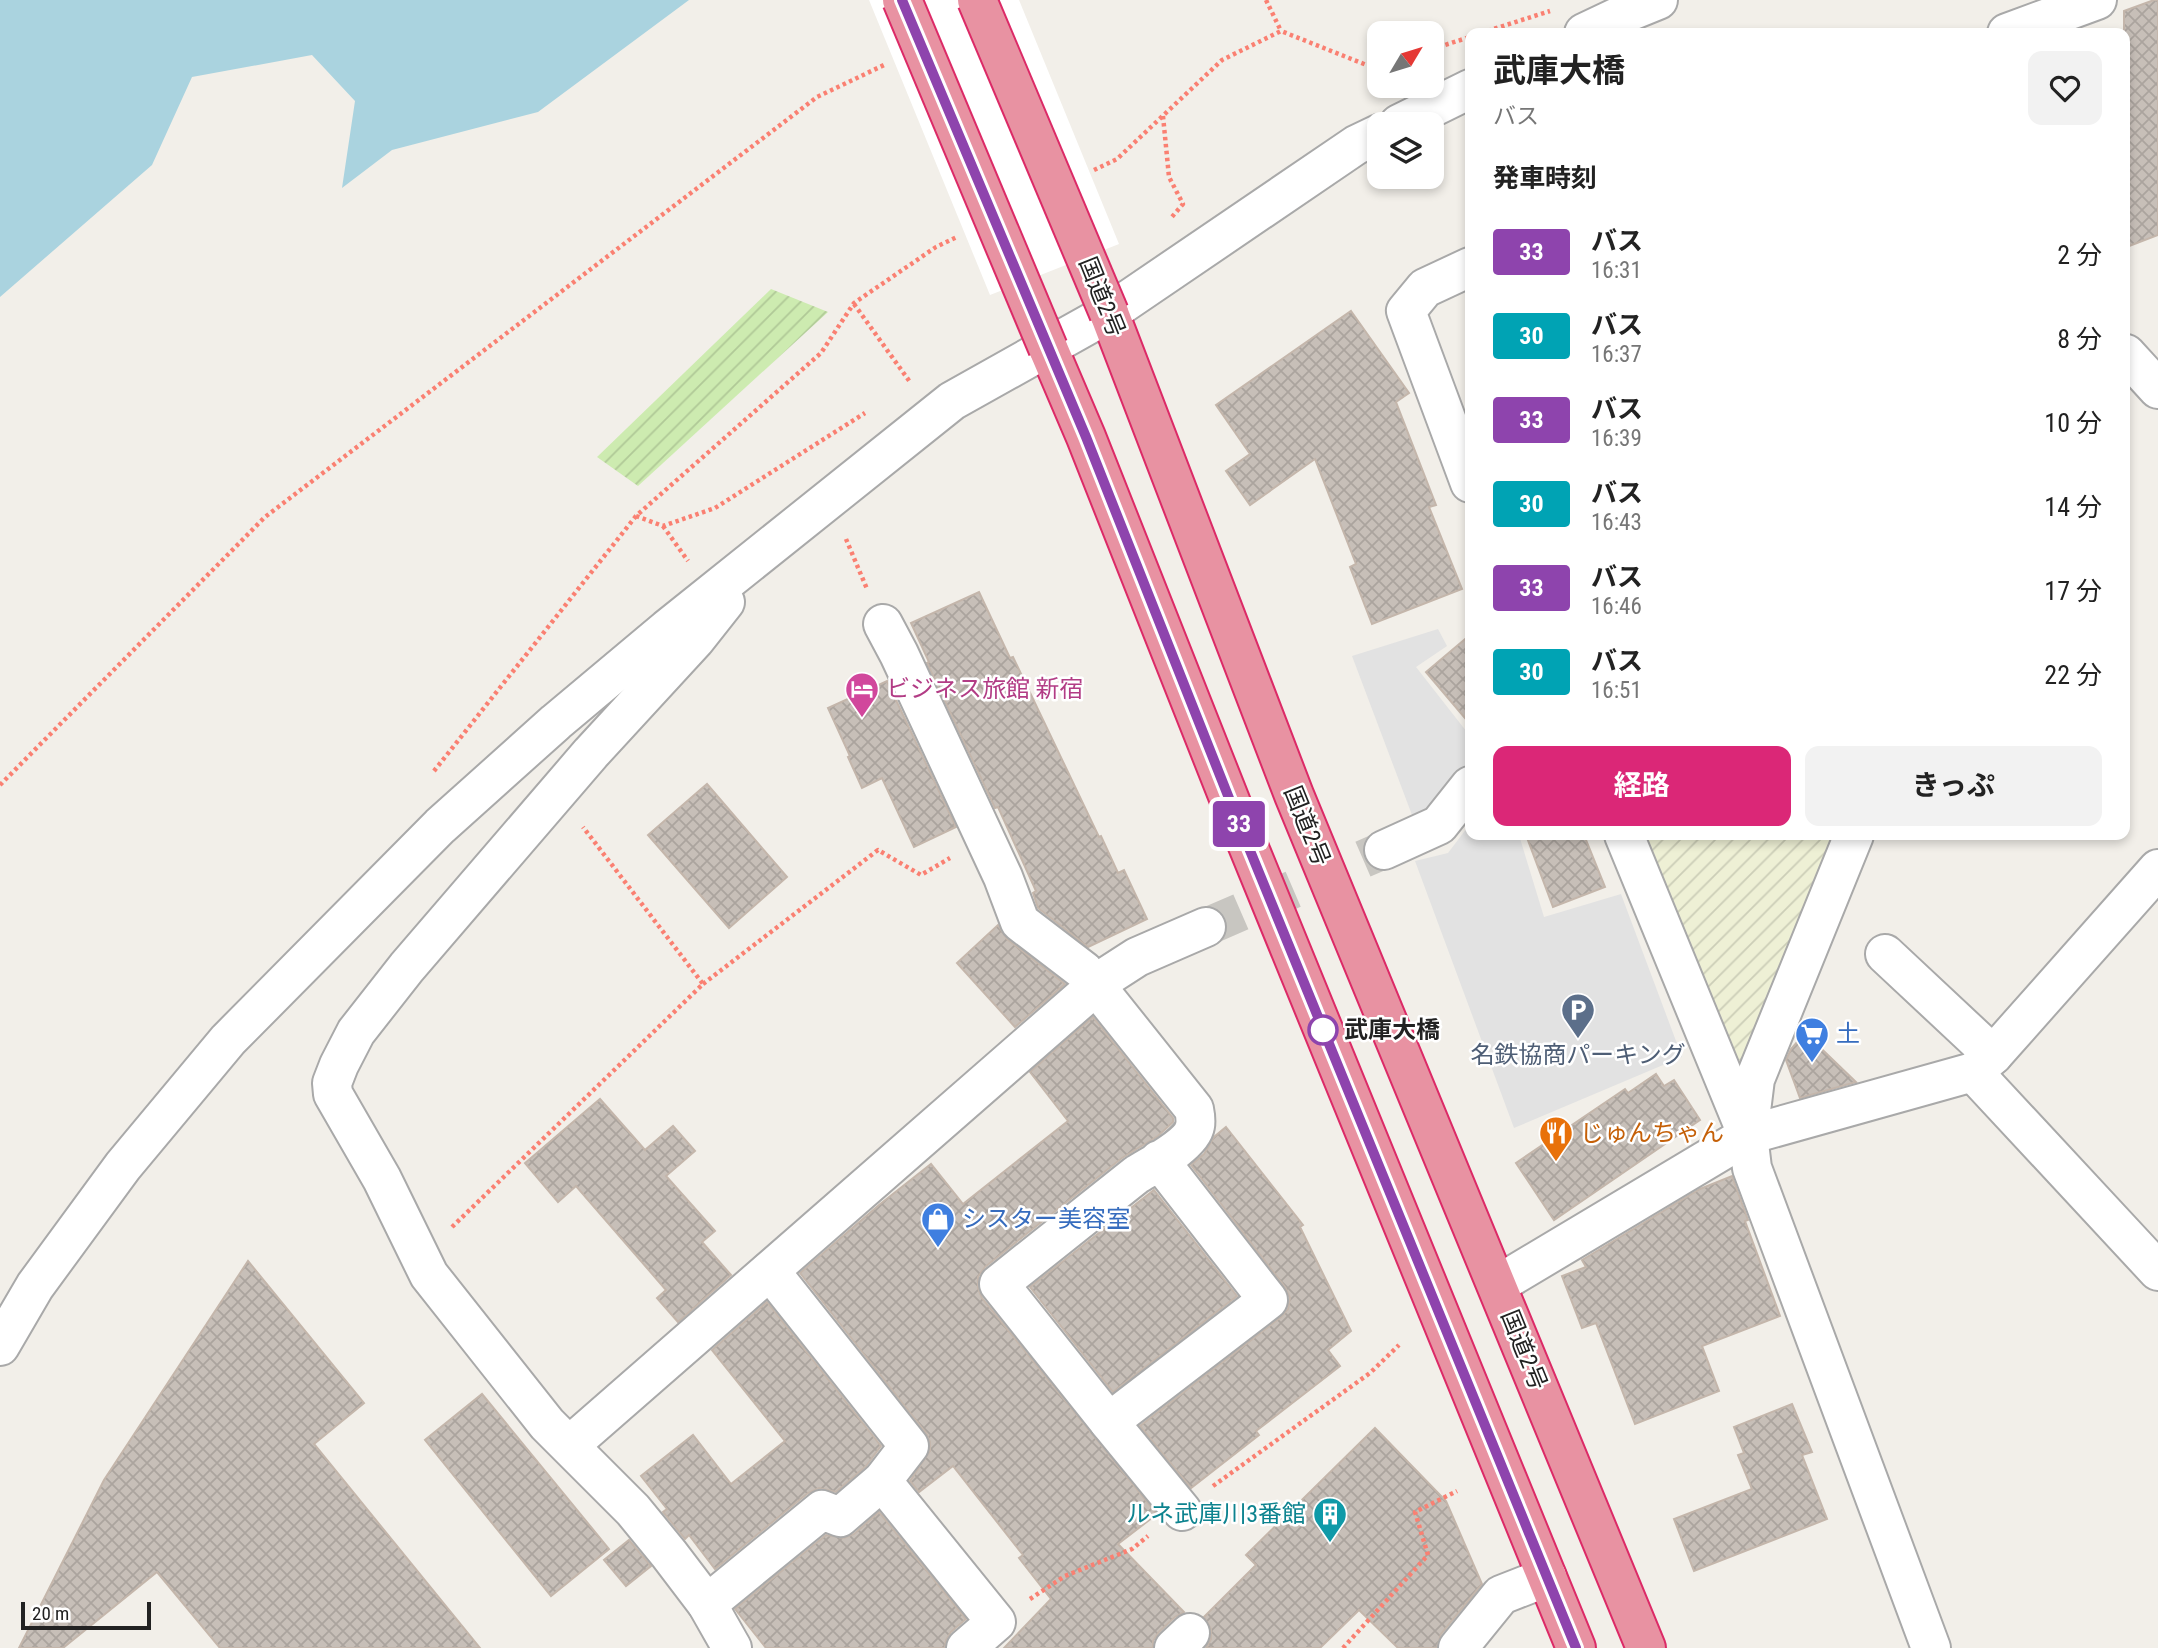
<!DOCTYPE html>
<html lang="ja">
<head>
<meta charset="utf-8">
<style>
	body { margin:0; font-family:"Roboto Condensed","Noto Sans JP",sans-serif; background:#f2f2f2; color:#222; height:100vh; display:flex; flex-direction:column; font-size:26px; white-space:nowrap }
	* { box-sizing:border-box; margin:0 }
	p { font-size:23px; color:#767676 }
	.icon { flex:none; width:38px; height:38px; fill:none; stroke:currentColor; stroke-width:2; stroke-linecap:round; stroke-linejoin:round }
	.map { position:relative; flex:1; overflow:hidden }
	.details { position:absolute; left:1465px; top:28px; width:665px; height:812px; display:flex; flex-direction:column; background:#fff; border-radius:14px; box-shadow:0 4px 10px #0003 }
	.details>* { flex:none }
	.badge { padding:0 14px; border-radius:5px; font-size:24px; line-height:46px }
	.needle { width:46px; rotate:52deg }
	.controls { position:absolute; left:1367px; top:21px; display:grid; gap:14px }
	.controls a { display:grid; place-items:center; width:77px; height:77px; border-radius:14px; background:#fff; box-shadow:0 4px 10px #0003; font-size:35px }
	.scale { position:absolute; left:21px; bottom:18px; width:130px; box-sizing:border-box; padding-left:7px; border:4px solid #222; border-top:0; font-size:19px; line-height:24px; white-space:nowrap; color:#222; -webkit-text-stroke:5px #fff; paint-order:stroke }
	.map>.badge { position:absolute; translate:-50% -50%; box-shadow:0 0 0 4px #fff }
	h2 { padding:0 28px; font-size:26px; line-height:63px }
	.round { display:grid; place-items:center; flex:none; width:74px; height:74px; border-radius:14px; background:#f2f2f2 }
	.summary { display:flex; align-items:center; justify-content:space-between; height:119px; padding:0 28px }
	h1 { font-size:33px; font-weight:700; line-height:52px }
	.cta { display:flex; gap:14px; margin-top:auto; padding:14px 28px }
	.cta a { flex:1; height:80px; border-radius:14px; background:#db2777; color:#fff; font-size:28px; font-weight:700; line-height:80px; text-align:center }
	.cta a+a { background:#f2f2f2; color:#222 }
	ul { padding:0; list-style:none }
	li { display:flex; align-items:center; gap:21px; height:84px; padding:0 28px }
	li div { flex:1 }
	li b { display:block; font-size:26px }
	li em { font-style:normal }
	li .badge { min-width:77px; font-weight:700; text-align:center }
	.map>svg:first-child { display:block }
</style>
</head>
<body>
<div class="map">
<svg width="2158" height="1648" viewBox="0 0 2158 1648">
	<defs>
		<pattern id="farmland-furrows" width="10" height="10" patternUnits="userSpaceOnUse" patternTransform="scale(1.75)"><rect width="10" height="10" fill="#eef0d5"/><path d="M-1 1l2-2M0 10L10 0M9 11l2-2" fill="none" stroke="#ccceb7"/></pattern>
		<pattern id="garden-furrows" width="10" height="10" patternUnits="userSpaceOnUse" patternTransform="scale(1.75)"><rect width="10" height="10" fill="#cdebb0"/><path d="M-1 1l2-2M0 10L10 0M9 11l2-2" fill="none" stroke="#b0c997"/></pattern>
		<pattern id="building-cross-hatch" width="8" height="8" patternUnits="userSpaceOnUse" patternTransform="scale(1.75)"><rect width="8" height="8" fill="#c7bfb8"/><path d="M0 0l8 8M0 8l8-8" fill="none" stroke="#aba49e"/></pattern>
	</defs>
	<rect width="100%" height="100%" fill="#f2efe9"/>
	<!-- farmland -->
	<path fill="url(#farmland-furrows)" d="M1645,835h187l-85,227 -13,-3z"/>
	<!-- garden -->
	<path fill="url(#garden-furrows)" d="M771,289l57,23 -190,174 -41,-29z"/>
	<!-- parking -->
	<g fill="#e2e2e2">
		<path d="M1438,629l9,17 -31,21 54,69v28l-38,45 -20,6 -60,-159z"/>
		<path d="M1470,824v11h49l25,82 77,-23 61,163 -168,71 -99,-267 33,-8z"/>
	</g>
	<!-- water -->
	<path fill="#aad3df" d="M0,0h689l-151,112 -146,38 -50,38 13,-87 -43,-46 -120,22 -40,88 -152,132z"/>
	<!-- pier -->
	<path fill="#fff" d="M869,0h150l100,244 -129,51z"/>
	<!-- building -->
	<g fill="url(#building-cross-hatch)" stroke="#c4b6ab" stroke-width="2">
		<path d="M2154,0h4v235l-34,13v-237z"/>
		<path d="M1351,311l58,82 -13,9 40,103 -7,2 33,82 -90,35 -22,-57 6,-3 -41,-105 -65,46 -24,-34 24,-17 -34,-49z"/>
		<path d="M979,592l31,66 3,-1 86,180 2,-1 17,37 6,-3 23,49 -59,28 -50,-39 -5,-15 3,-2 -38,-84 -3,1 -68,-145 2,-1 -18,-39z"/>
		<path d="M1470,635v89l-44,-52z"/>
		<path d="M887,681l69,146 -42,20 -32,-69 -20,10 -14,-31 2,-1 -22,-48z"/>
		<path d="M707,784l80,93 -58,51 -81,-93z"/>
		<path d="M1526,835h58l21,52 -52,20z"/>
		<path d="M998,925l9,14 58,45 -50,43 -58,-64z"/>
		<path d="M1093,1017l80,101v4l-15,14 -36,22 -137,109 -7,10v11l4,10 175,216 -39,30 66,68 -9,5 -16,15 -6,9v7h-149l47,-49 -32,-41 4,-3 -70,-89 -34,26 -9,-11 20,-30v-9l-4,-9 -126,-160 79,-68 52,-41 32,40 105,-83 -38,-49z"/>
		<path d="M1805,1033l51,49 -56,16 -14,-38 5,-11z"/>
		<path d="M1656,1074l8,12 10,-6 26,40 -146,100 -38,-57 109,-74 3,4z"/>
		<path d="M600,1099l45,51 28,-24 22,25 -29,25 49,55 -13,11 29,33 -53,47 -21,-24 9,-8 -90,-104 -18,16 -33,-39z"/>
		<path d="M1226,1127l77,98 -3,2 51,104 -23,19 12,16 -84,65 3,4 -68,53 -51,-62 141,-109 7,-8 2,-11 -5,-11 -94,-122 13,-11 10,-17z"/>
		<path d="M1732,1176l16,44 -3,1 35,95 -78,30 17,45 -84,33 -39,-101 -14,5 -20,-52 24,-9 -4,-7 118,-71z"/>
		<path d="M1154,1190l83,106 -124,96 -83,-105z"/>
		<path d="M248,1261l116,142 -50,41 166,204h-260l-63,-76 -94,76h-44l85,-168z"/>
		<path d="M767,1302l114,144 -15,20 -30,26 -17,-4 -11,5 -93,76 -26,-34 -4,4 -22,-27 4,-3 -26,-33 52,-41 38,49 54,-43 -73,-91z"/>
		<path d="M482,1394l127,155 -58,47 -126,-156z"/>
		<path d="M1792,1404l20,48 -10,3 25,64 -133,52 -20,-52 78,-30 -14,-34 6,-2 -10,-26z"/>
		<path d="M1375,1428l71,73 36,83 -41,50 -4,14h-39l-39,-38 -39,38h-114l5,-9v-10l-7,-12 52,-52 -10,-10z"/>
		<path d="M879,1512l87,107 -15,13 -5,8 -1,8h-179l-31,-39 91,-74 18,3 10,-4z"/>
		<path d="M629,1540l22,26 -25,20 -22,-26z"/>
	</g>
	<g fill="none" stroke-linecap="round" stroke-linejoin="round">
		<!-- minor-tunnel -->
		<path stroke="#c8c6c1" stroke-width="38" stroke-dasharray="38 19" stroke-linecap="butt" d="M1206,927l178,-77"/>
		<!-- minor casing -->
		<g stroke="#a9a9a9" stroke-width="42">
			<g id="minor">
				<path d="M1584,33l42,-20 32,-13"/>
				<path d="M2007,33l90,-33"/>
				<path d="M1399,124l71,-35"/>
				<path d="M1470,267l-45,21 -19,23 64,172"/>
				<path d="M2126,354l32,35"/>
				<path d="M725,602l-30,38 -104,113 -184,214 -51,65 -17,33 -7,18 1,11 49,85 47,96 118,149 86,86 36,44 38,50 25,44"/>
				<path d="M883,624l16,30 104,223 17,45 64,49 110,138c1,5 2,12 1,17 -3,18 -43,39 -59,49l-137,109 110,138 159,-122 -109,-140"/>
				<path d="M1624,835l123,299"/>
				<path d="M1854,835l-99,244 -7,56 4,33 179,480"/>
				<path d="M1384,850l55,-25 31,-39"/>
				<path d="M1885,954l108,101"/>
				<path d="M1973,1072l185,199"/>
				<path d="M1497,1285l251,-150 225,-63 20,-17 165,-186"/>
				<path d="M0,1346l35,-60 88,-120 105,-126 212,-214 116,-104 111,-93 285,-228 157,-88 247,-168 23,-11"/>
				<path d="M1109,1422l73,89"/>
				<path d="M570,1445l536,-468 31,-20 69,-30"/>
				<path d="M882,1481l114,141 -30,26"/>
				<path d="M707,1604l115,-94 18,7 42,-36 27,-35 -139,-175"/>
				<path d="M1174,1648l16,-15"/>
				<path d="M1458,1648l43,-53 46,-18"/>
			</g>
		</g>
		<!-- highway casing -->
		<g stroke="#dc2a67" stroke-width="42">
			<g id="highway">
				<path d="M1109,313l185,482 352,853"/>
				<path d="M1048,348l38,89 156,394 334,817"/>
			</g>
		</g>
		<!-- path -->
		<g stroke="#fa8072" stroke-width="4.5" stroke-dasharray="3.5 3.5" stroke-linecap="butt">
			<path d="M1266,0l15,31"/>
			<path d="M1481,33l69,-22"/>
			<path d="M1432,49l38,-12"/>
			<path d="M1163,116l6,61 14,27 -12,14"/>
			<path d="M1094,170l23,-11 105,-99 59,-29 93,37 5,-2"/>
			<path d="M854,304l56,78"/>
			<path d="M636,516l27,10 52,-18 150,-95"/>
			<path d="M663,526l25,35"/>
			<path d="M846,539l21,50"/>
			<path d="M434,771l202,-255 185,-163 33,-50 82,-56 21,-10"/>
			<path d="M0,785l265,-268 552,-420 67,-32"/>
			<path d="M703,984l175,-134 43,25 29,-17"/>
			<path d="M452,1227l251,-243 -120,-157"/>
			<path d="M1213,1486l157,-113 29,-28"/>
			<path d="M1030,1599l35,-23 67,-27 16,-13"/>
			<path d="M1343,1648l85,-93 -13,-43 42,-21"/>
		</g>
		<!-- minor -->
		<use href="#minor" stroke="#fff" stroke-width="38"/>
		<!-- highway -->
		<use href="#highway" stroke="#e892a2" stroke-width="38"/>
		<!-- highway-bridge casing -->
		<g stroke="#dc2a67" stroke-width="42" stroke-linecap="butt">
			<g id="highway-bridge">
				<path d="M902,0l146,348"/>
				<path d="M977,0l132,313"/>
			</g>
		</g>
		<!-- highway-bridge -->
		<use href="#highway-bridge" stroke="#e892a2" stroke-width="38"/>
	</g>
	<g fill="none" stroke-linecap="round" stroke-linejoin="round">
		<!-- line casing -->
		<g stroke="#fff" stroke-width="16">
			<path id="line" d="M902,0l184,437 156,394 334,817"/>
		</g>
		<!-- line -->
		<use href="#line" stroke="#8e44ad" stroke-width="10"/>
	</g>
	<!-- icons -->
	<defs>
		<g id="hotel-pin" transform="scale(1.75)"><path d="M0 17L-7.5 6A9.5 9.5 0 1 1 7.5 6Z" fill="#d1479c" stroke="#fff"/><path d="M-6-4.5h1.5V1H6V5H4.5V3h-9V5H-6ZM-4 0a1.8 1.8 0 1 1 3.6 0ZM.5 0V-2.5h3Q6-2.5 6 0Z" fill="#fff"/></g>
		<g id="parking-pin" transform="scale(1.75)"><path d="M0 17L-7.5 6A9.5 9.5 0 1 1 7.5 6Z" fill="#5c6f8a" stroke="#fff"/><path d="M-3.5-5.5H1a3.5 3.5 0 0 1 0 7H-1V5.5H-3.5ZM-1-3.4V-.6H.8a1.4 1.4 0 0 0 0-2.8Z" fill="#fff"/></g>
		<g id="supermarket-pin" transform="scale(1.75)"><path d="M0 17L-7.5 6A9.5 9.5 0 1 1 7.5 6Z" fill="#3f7fe0" stroke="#fff"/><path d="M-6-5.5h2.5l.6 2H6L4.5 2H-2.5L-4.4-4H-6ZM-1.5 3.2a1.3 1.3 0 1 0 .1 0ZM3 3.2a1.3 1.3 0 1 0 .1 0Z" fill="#fff"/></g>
		<g id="restaurant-pin" transform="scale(1.75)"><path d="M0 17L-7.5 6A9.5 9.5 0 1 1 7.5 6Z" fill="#e8710a" stroke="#fff"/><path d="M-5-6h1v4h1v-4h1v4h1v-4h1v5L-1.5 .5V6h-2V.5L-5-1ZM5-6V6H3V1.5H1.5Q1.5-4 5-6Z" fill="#fff"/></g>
		<g id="shop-pin" transform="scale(1.75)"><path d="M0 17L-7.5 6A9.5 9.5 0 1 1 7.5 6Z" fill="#3f7fe0" stroke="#fff"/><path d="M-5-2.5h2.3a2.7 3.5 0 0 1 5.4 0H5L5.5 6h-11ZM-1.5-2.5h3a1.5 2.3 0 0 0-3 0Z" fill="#fff"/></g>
		<g id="building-pin" transform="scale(1.75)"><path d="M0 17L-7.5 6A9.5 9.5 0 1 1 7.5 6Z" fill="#0f9aa8" stroke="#fff"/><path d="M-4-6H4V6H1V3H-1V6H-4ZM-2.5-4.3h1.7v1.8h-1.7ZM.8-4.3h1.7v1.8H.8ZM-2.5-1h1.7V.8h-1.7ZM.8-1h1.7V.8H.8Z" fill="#fff"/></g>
	</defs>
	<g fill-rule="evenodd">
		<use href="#hotel-pin" x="862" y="689"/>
		<use href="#parking-pin" x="1578" y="1010"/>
		<use href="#supermarket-pin" x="1812" y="1034"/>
		<use href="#restaurant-pin" x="1556" y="1133"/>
		<use href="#shop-pin" x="938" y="1219"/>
		<use href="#building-pin" x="1330" y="1514"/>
	</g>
	<!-- markers -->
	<circle fill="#fff" stroke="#8e44ad" stroke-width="3.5" cx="1323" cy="1030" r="14"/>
	<g text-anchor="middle" stroke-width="5" stroke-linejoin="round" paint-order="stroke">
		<!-- street labels -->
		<g font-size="24" fill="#222" stroke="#fff">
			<text transform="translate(1102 297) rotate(68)" y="8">国道2号</text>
			<text transform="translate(1307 826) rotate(68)" y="8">国道2号</text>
			<text transform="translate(1524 1350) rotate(68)" y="8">国道2号</text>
		</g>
		<!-- hotel labels -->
		<g font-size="24" fill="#b23c85" stroke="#fff" text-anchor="start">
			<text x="886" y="697">ビジネス旅館 新宿</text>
		</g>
		<!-- stop labels -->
		<g font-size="24" font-weight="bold" fill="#222" stroke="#fff" text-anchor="start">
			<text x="1344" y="1038">武庫大橋</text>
		</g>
		<!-- shop labels -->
		<g font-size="24" fill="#366cbe" stroke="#fff" text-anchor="start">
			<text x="1836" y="1042">土</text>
			<text x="962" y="1227">シスター美容室</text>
		</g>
		<!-- service labels -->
		<g font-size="24" fill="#4e5e75" stroke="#fff">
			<text x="1578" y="1063">名鉄協商パーキング</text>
		</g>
		<!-- food labels -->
		<g font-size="24" fill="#c56008" stroke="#fff" text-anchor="start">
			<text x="1580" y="1141">じゅんちゃん</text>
		</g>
		<!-- culture labels -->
		<g font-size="24" fill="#0d838f" stroke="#fff" text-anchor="end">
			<text x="1306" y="1522">ルネ武庫川3番館</text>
		</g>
	</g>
</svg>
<div class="controls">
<a><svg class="needle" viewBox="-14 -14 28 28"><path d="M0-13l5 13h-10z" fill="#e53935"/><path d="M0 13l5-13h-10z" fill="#767676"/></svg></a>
<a><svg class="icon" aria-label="layers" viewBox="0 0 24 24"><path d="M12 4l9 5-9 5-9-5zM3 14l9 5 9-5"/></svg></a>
</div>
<div class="scale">20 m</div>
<b class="badge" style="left:1239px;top:824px;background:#8e44ad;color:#fff">33</b>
<section class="details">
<div class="summary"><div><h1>武庫大橋</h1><p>バス</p></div><a class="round"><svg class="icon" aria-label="heart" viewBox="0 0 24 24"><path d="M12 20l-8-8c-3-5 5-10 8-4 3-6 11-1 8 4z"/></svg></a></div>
<h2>発車時刻</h2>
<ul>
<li><span class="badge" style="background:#8e44ad;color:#fff">33</span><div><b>バス</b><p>16:31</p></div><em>2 分</em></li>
<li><span class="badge" style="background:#00a3b4;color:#fff">30</span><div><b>バス</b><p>16:37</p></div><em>8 分</em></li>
<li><span class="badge" style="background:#8e44ad;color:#fff">33</span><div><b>バス</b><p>16:39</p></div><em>10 分</em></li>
<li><span class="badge" style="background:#00a3b4;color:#fff">30</span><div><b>バス</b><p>16:43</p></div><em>14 分</em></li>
<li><span class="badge" style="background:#8e44ad;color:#fff">33</span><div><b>バス</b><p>16:46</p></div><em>17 分</em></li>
<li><span class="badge" style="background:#00a3b4;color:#fff">30</span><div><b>バス</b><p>16:51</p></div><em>22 分</em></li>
</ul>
<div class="cta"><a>経路</a><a>きっぷ</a></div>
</section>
</div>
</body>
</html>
